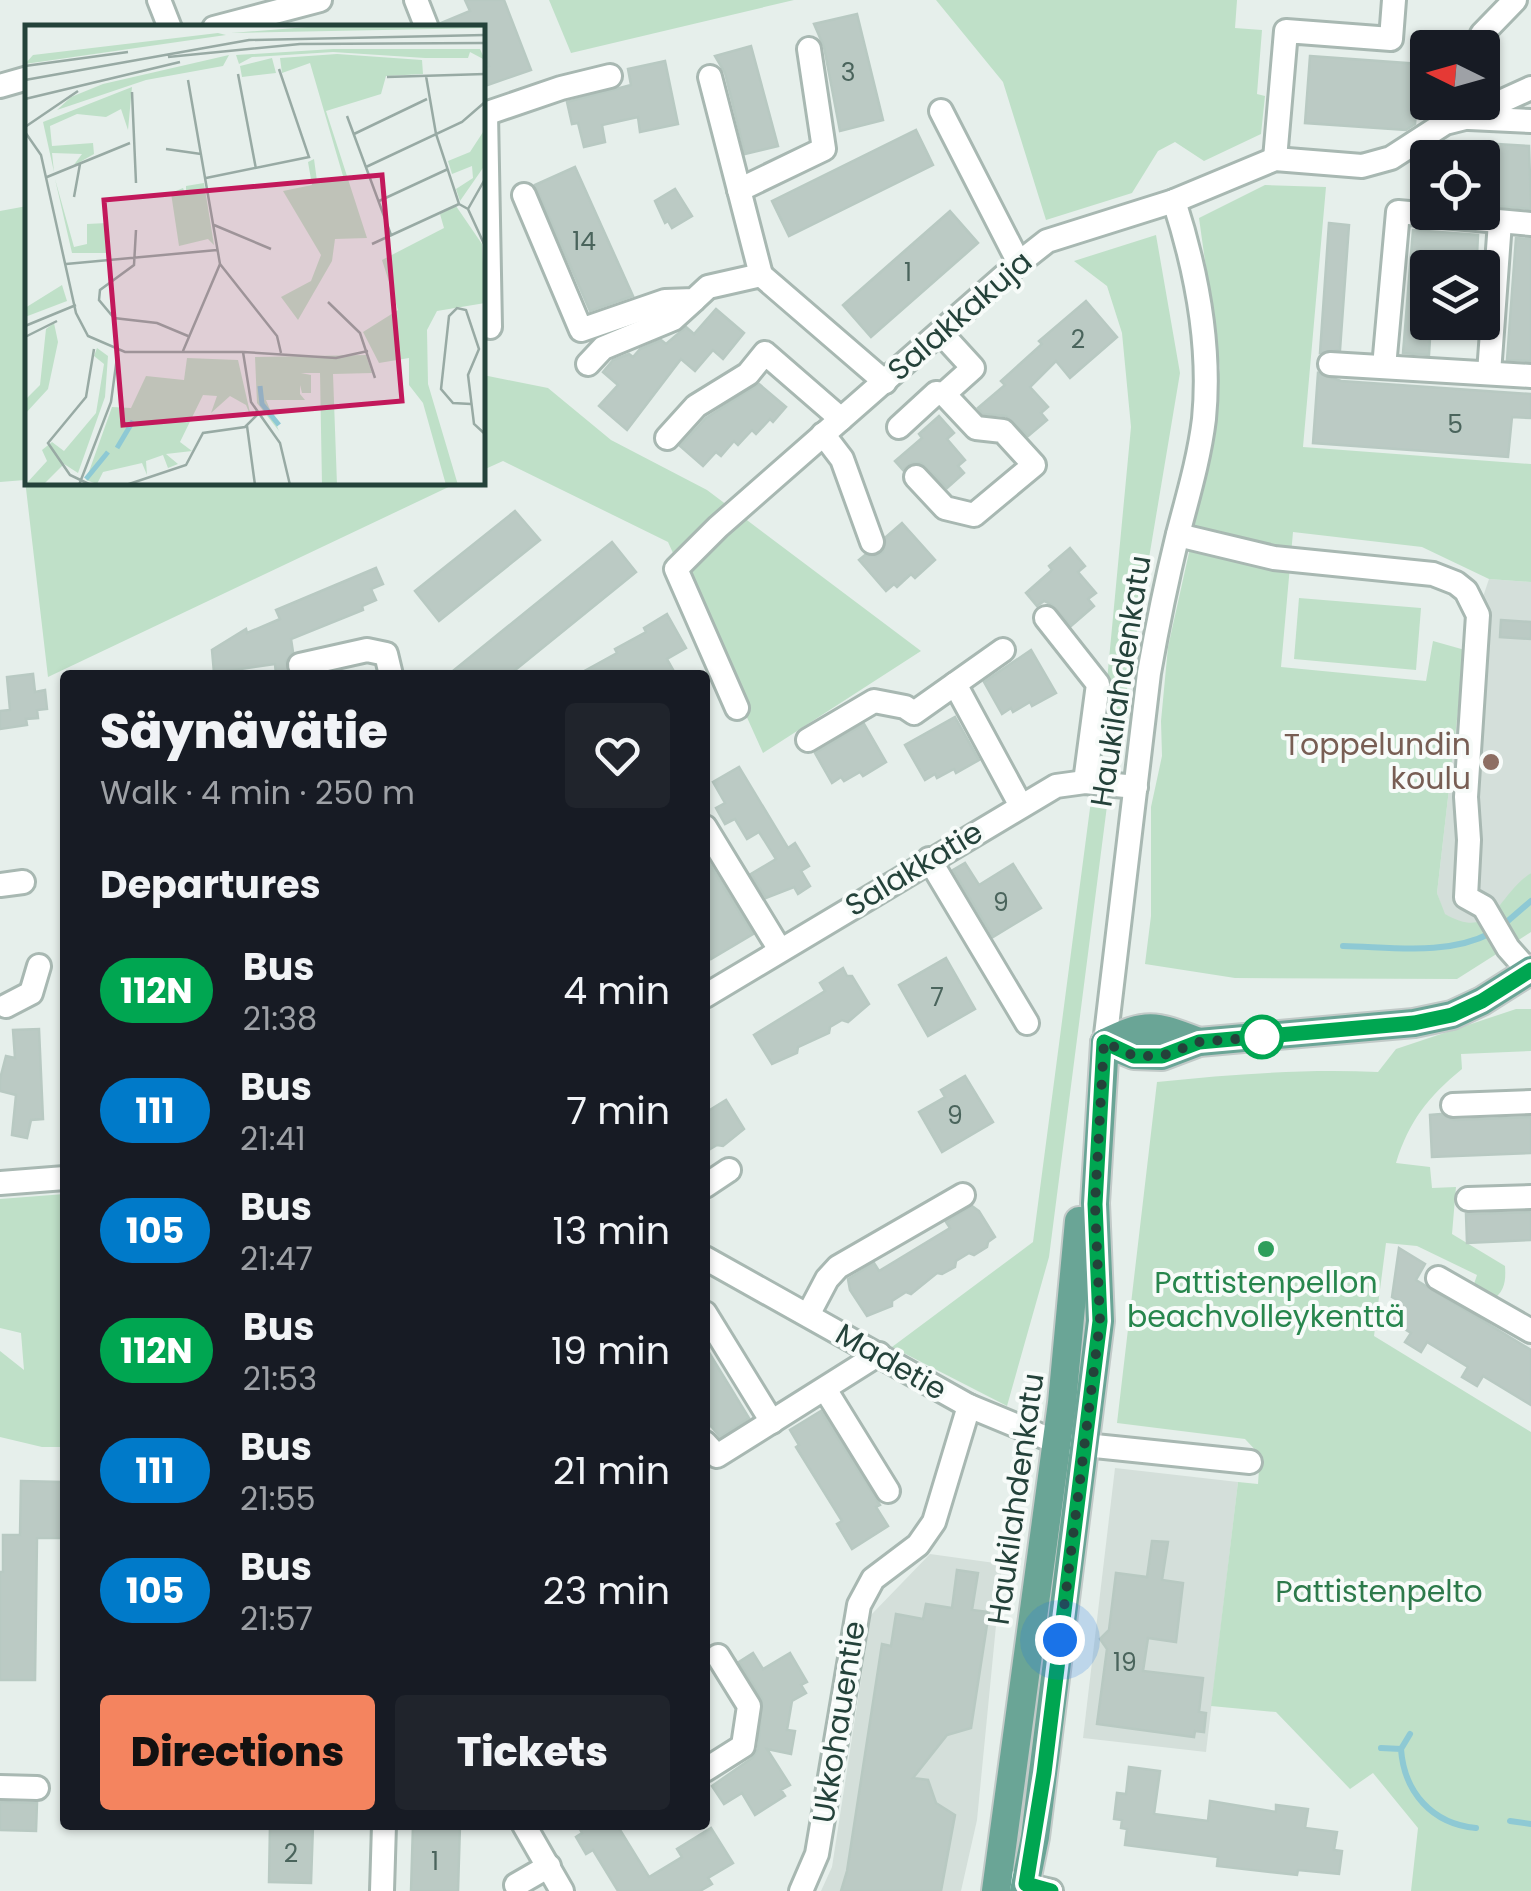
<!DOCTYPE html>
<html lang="en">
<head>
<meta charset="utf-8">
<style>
	body { margin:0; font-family:Poppins,sans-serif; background:#20242c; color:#f1f3f6; height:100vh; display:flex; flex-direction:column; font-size:38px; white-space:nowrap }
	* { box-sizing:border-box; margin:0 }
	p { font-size:32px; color:#9ea1a6 }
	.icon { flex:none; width:55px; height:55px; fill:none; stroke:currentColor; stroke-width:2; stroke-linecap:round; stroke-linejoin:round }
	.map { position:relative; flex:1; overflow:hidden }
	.panel { position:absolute; left:60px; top:670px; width:650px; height:1160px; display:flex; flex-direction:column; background:#171b24; border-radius:10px; box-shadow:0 2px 8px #0004 }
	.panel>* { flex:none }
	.badge { padding:0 20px; border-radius:32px; font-size:35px; line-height:65px }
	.needle { width:65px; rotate:275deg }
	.buttons { position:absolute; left:1410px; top:30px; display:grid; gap:20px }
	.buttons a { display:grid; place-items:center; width:90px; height:90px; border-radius:10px; background:#171b24; box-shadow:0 2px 8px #0004; font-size:50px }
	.you { position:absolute; width:50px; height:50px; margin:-25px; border:8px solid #fff; border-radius:50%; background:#1a73e8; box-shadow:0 0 0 15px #1a73e833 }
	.map>.badge { position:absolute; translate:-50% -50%; box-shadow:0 0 0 5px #fff }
	h2 { padding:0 40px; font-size:38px; line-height:90px }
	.round { display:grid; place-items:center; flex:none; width:105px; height:105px; border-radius:10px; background:#20242c }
	.overview { display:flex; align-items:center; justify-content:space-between; height:170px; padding:0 40px }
	h1 { font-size:48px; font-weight:800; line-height:75px }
	.cta { display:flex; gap:20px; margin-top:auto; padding:20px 40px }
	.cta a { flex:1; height:115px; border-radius:10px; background:#f4845f; color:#111; font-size:40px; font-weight:800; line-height:115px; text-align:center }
	.cta a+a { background:#20242c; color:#f1f3f6 }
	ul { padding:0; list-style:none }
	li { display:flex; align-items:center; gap:30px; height:120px; padding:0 40px }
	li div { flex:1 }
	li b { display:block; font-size:38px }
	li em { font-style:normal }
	li .badge { min-width:110px; font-weight:700; text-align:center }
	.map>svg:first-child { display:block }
</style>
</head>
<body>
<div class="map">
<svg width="1531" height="1891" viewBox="0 0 1531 1891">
	<rect width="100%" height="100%" fill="#e6efeb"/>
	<!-- built -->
	<g fill="#d4dfda">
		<path d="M1489,579l42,3v291l-47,49 -21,3 -19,-11 -7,-21 28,-243z"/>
		<path d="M1115,1468l123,14 -32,270 -123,-14z"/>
		<path d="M930,1554l72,10 -25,256 -16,71h-140l11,-24 39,-252z"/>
	</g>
	<!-- green -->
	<g fill="#bfe0c8">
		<path d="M549,0h245l-223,53z"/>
		<path d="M936,0h301l-2,28 27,2 -5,64 8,2 -4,38 -57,27 -29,-19 -17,9 -26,42 -86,27 -43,-138z"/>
		<path d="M1265,185l61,2 -23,260 228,17v118l-42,-3 -67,-32 -129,-15 -12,135 145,14 7,-40 32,9 -28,243 8,21c49,28 51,-18 86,-41v59l-74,47 -222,-1 -90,-14 6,-48v-109l11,-51 -1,-35 7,-74 24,-108 28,-171 -21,-150z"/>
		<path d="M27,206l1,276 429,1 -409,194 -23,-197 -25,2v-271z"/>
		<path d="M1156,235l24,138 -64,382 -19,-5 9,-59 25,-264 -9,-94 -15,-47 -33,-25z"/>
		<path d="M483,375l65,13 63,52 96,50 214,161 -158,102 -95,-211 -165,-81 -20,9z"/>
		<path d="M1299,598l122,10 -5,62 -122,-11z"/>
		<path d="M1092,793l16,5 -59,459 -42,149 -115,-59 141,-105z"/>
		<path d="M1516,1009h15v42l-70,3 1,15c-34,28 -53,52 -66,94l34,4 2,21 24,-1 -4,47 53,32c1,15 0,26 -14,35l-19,-11 5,-15 -60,-29 -31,-3 -12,93 157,96v459h-120l7,-63 -45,-55 -23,16 -74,-77 -65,-6 27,-224 20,2 2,-29 -15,-16 -128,-16 40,-341c74,-8 146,-13 221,-10l18,-23z"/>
		<path d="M65,1194v253h-23l-42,-10v-86l24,19 -3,-37 -21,-5v-129z"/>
	</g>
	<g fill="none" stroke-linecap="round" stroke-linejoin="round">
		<!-- stream -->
		<g stroke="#8ec9d4" stroke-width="6">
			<path d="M1502,926l29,-25"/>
			<path d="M1343,946c49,1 104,10 148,-13"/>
			<path d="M1381,1748l20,1c3,43 31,75 75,79"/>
			<path d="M1401,1749l9,-15"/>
			<path d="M1510,1821l21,3"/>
		</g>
	</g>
	<!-- building -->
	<g fill="#bbcac4" stroke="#b8c9c2" stroke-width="2.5">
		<path d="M465,0h39l27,70 -49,17v-19l7,-2 -7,-19v-19h-40l-1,-5 29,-12z"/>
		<path d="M857,14l26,106 -43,11 -16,-84 -10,-23z"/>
		<path d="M751,46l27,100 -33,8 -20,-81 -10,-17z"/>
		<path d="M1310,56l110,8 -5,60 -9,6 -101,-7z"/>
		<path d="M665,61l13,63 -38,8 -2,-15 -36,8 3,17 -21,5 -6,-24 -6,1 -5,-22 64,-17 -3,-16z"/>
		<path d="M916,130l17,35 -144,71 -17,-35z"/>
		<path d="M1447,141l82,5 2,63 -47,-4 2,-37h-4v-10h-36z"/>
		<path d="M575,167l58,129 -43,15 -55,-126z"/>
		<path d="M675,189l17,27 -20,12 -4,-7 -3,2 -10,-22z"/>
		<path d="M950,211l28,32 -107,94 -28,-32z"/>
		<path d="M1329,223l20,2 -9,125 -20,3z"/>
		<path d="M1413,230l65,5 -1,20 -41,-3 -2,16h-6v54h3l-2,33 -26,-2z"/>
		<path d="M1516,238l15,1v122l-24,-1z"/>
		<path d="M1086,301l31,36 -47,41 -14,-17 -26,26 18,20 -7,6 6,7 -19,16 -22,-20 -23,-2 -5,-6 27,-23 -4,-4 41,-37 -3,-3z"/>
		<path d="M716,309l28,24 -21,26 -10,-9 -18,21 -14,-12 -54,71 -28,-24 19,-21 -15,-13 10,-12 16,-6 4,3 7,-8 21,-9 5,4 20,-17 8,7z"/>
		<path d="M1318,373l23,8 190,13v24l-19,-1 -4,40 -195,-14z"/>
		<path d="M759,384l27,23 -13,15 -3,-3 -14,15 -4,-4 -14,15 -4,-4 -13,15 -5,-4 -13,14 -23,-20 26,-28z"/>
		<path d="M939,416l15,17 -7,6 18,21 -7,6 6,7 -17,15 -26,-25h-9l-9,7 -8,-9 27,-23 -3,-4z"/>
		<path d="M515,511l25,29 -101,81 -24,-30z"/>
		<path d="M902,523l33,37 -20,18 -4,-4 -14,13 -3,-3 -8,7 -27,-31 6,-5 11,1 7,-4 3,-15z"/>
		<path d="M612,542l24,30 -127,103h-61z"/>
		<path d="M1070,548l15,18 -7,6 18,21 -8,6 6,7 -23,20 -19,-21 -8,-4 -7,5 -11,-13 26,-23 -3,-4z"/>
		<path d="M376,568l7,16 -12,5 5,11 -14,6 1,4 -72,29 2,13 -7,9 3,14h-13l-1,-11 -61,9 -2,-23 34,-21 1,4 33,-14 -4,-9z"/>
		<path d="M667,614l19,34 -19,11 9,16h-99l40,-22 -2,-4 31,-17 -2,-4z"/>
		<path d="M1501,620l30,2v17l-31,-2z"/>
		<path d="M1031,650l25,43 -24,13 -2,-4 -17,10 -2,-4 -9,6 -18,-32z"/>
		<path d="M33,674l2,18 10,-2 2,19 -10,1 1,8 -12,1 1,6 -27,4v-18l10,-1 -3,-33z"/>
		<path d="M955,717l24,43 -23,13 -2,-4 -17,9 -2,-4 -10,6 -20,-35z"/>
		<path d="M864,724l22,38 -23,14 -3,-4 -16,9 -3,-4 -9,6 -17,-30z"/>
		<path d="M739,767l49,81 7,-5 14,23 -8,5 9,15 -12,8 -4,-7 -28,11 -15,-24 25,-15 -17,-27 -12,7 -12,-20 -10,5 -9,-16 9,-5 -12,-21z"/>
		<path d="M705,856l48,78 -42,25 -6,-10z"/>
		<path d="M965,863l14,22 34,-21 28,44 -48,29 -40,-67z"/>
		<path d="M946,958l29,51 -47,27 -29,-51z"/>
		<path d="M843,968l4,8h5l17,28 -21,18 -6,-2 -12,7 -1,6 -31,14 -1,6 -25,11 -18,-29 71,-44 -5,-8z"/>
		<path d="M39,1029l4,90 -12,1 -4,18 -15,-3 4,-40 -16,-4v-12l6,-23 9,2 -2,-28z"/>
		<path d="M965,1076l28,46 -51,30 -23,-40 26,-15 -4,-7z"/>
		<path d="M726,1100l18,29 -21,17 -6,-1 -12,7v-39z"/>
		<path d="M1441,1114l13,6 77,-3v36l-99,4 -2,-42z"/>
		<path d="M972,1206l7,5 16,26 -7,5 -1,5 -13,8 -5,-2 -13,8 -1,6 -13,7 -5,-1 -26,21 -5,-2 -14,9v5l-25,10 -17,-26 -2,-11 26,-16 5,8 71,-43 -4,-6z"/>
		<path d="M1531,1212v28l-64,3 -1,-29z"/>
		<path d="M1399,1248l26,16 -9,16 115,70v55l-48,-29 -6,10 -15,-9 6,-10 -41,-25 -6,10 -16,-10 6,-9 -21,-13 11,-18 -9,-5z"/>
		<path d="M705,1346l44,72 -29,19 -9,-11 -6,2z"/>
		<path d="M821,1411l59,94 -4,2 12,19 -36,23 -15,-25 5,-3 -46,-74 3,-2 -9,-15z"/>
		<path d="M21,1481l41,1v8h3v48h-28l-2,142h-35v-108h3v-37h17z"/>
		<path d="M1152,1541l16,1 -6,38 21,3 -7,59 -28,-4 -5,33 60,7 -4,34 7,1 -2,19 -9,-1 -1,6 -97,-13 10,-75 -7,-10 9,-9 7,-57 31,4z"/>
		<path d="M957,1570l21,3 -6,37 17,2 -18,116 -24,7 -34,43 15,2 8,23 19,12 -14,76h-100l6,-20 35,-227 9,2 5,-32 27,5 3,-15 26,4z"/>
		<path d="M753,1653l10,16 27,-16 17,29 -6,3 5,8 -14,8 -5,29 8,1 -4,23 -24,-5 23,36 -9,5 4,6 -30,19 -13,-22 -18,11 -12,-18 40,-28 6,-9 4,-50 -23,-37z"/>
		<path d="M1129,1767l31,4 -6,43 54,7 2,-20 66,11v-7l32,4 -3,19 32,4 -3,18 8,1 -3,23 -41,-4 -1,5 -80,-9 1,-9 -93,-12 2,-16 -6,-1 1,-8 -8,-1 3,-26 9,1z"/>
		<path d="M0,1802l37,1 -1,28 -36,-1z"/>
		<path d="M270,1825h43l-2,58 -42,-1z"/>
		<path d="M413,1825h47l-2,66h-47z"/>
		<path d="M578,1825h39l32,52 33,-20 -5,-8 34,-21 22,35 -25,15 4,6 -12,7h-82l-25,-41 -7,4 -10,-17 6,-4z"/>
	</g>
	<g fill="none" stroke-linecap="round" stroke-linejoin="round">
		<!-- minor casing -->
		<g stroke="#a8b8b2" stroke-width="28">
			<g id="minor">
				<path d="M159,0l11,28"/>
				<path d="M416,0l11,28"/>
				<path d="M214,28l106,-28"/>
				<path d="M1482,34l33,-34"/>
				<path d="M710,77l51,198"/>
				<path d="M0,86l28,-8"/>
				<path d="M941,111l78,152"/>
				<path d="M486,114l4,213"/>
				<path d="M482,115l79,-27 49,-12"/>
				<path d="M1469,118l62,3"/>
				<path d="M1275,159l11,-128 105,8 3,-39"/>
				<path d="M739,190l85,-41 -15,-100"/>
				<path d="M524,195l57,135 84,-29 29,-1 14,-13 53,-12 124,107"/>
				<path d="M588,364l15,-16 70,-29 21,-19"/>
				<path d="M1330,364l201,12"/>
				<path d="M1384,367l14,-155 133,12"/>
				<path d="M1489,373l11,-151"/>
				<path d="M899,427l37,-34 8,1 29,-26 -32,-35"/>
				<path d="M823,434l19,25 30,83"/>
				<path d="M667,438l29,-32 52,-32 17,-21 76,66"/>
				<path d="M916,477l29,31 29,7 60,-50 -31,-34 -27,-3 -32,-34"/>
				<path d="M1178,535l96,23 159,16 23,9 10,8 12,24 -12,182 3,43 -3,57 18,10 24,41 23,26"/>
				<path d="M1046,618l52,66 -13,98"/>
				<path d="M300,665l67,-15 19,4 5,21"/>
				<path d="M955,684l66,122"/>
				<path d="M737,708l-61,-139 42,-42 301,-264 28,-22 127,-40 101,-42 87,7 29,-8 54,-35 20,-5 66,-30"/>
				<path d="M808,740l66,-39 31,6 9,6 89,-63"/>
				<path d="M705,827l75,123"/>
				<path d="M929,859l98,164"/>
				<path d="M0,885l23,-3"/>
				<path d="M705,996l351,-210 29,-4 51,5"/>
				<path d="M6,1006l25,-13 8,-27"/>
				<path d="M1105,1043l44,-370c8,-45 17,-90 28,-135 10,-39 22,-78 27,-119 7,-72 -8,-150 -30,-218"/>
				<path d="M1453,1105l78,-3"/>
				<path d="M0,1183l65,-5"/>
				<path d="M705,1186l24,-16"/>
				<path d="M1468,1199l63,-2"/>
				<path d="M705,1258l264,148 87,36 194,20"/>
				<path d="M1438,1278l93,53"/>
				<path d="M705,1313l67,109"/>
				<path d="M808,1315l19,-36 11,-12 125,-72"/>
				<path d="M825,1389l63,102"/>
				<path d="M705,1443l12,13 162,-102"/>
				<path d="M705,1770l38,-24 6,-40 -31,-50"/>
				<path d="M0,1787l37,1"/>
				<path d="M524,1825l38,66"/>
				<path d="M1010,1882l41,9"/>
				<path d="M516,1885l33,-19"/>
				<path d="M382,1891l2,-66"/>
				<path d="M801,1891l16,-37 42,-249 14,-26 45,-34 16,-23 35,-116"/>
			</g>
		</g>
		<!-- major casing -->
		<g stroke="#c2cac8" stroke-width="32">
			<g id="major">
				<path d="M1105,1043l29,12 28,1 37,-14 215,-19 38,-8 30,-14 49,-31"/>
				<path d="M1105,1043c43,-21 49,-18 94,-1"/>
				<path d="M996,1891l66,-488 17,-182"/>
				<path d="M1024,1891l11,-54 65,-516 -5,-118 10,-160"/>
			</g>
		</g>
		<!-- minor -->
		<use href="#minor" stroke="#fff" stroke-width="22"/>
		<!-- major -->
		<use href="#major" stroke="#6aa596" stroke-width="28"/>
	</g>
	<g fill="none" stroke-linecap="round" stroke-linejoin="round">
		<!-- line casing -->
		<g stroke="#fff" stroke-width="22">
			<path id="line" d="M1051,1891l-25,-7 18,-111 56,-452 -5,-117 9,-162 30,14h28l37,-14 215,-19 38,-8 30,-14 49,-31"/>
		</g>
		<!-- line -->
		<use href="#line" stroke="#00a651" stroke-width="15"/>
		<!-- walk -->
		<path stroke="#24423a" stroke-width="10" stroke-dasharray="0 18" d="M1060,1640l40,-319 -5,-117 9,-162 30,14h28l37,-14 63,-5"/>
	</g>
	<!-- markers -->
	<circle fill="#8d6e63" stroke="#f7fbf9" stroke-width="4" cx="1491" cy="762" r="10"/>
	<circle fill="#fff" stroke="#00a651" stroke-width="5" cx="1262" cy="1037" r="20"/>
	<circle fill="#2e9e5b" stroke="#f7fbf9" stroke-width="4" cx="1266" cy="1249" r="10"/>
	<g text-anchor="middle" stroke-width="8" stroke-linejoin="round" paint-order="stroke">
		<!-- number labels -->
		<g font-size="25" fill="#4a645c">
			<text x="848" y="81">3</text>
			<text x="584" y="250">14</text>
			<text x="908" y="281">1</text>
			<text x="1078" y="348">2</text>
			<text x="1455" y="433">5</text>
			<text x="1001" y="911">9</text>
			<text x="937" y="1006">7</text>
			<text x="955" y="1124">9</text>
			<text x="1125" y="1671">19</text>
			<text x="291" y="1862">2</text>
			<text x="435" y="1870">1</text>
		</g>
		<!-- street labels -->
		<g font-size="30" fill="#24423a" stroke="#f7fbf9">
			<text transform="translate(960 316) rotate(-41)" y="10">Salakkakuja</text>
			<text transform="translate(1121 681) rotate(-81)" y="10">Haukilahdenkatu</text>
			<text transform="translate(914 869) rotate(-31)" y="10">Salakkatie</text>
			<text transform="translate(891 1362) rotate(30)" y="10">Madetie</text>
			<text transform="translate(1016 1499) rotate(-82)" y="10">Haukilahdenkatu</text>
			<text transform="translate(839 1722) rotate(-81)" y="10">Ukkohauentie</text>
		</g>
		<!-- education labels -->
		<g font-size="30" fill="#785e54" stroke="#f7fbf9" text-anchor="end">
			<text x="1471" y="755">Toppelundin<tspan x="1471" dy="34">koulu</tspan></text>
		</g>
		<!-- leisure labels -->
		<g font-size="30" fill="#27864d" stroke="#f7fbf9">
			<text x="1266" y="1293">Pattistenpellon<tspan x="1266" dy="34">beachvolleykenttä</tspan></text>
		</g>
		<!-- park labels -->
		<g font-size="30" fill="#2d7a4b" stroke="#f7fbf9">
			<text x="1379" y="1602">Pattistenpelto</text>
		</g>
	</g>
	<!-- overview -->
	<g transform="translate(25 25)">
		<rect width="460" height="460" fill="#e6efeb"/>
		<path d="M308,0h152v3l-254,5zM193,8l8,2 -201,29 8,-9zM308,24h147l5,11 -15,-8 -2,6h-43l-92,-6 -81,5 -13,7 -3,-9zM312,29l85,6 1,14 -37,2 -5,18 -55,17 41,127 -32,1 -3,22 -34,59 -17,-23 30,-16 10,-26 -38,-64 29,-6 -4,-23 6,-3 3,22 26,-5 -33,-113 -28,10 -2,-15zM204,30l-6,11 -77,14 -89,30 14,-13 32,-13zM247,33l4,15 -34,4 -2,-11zM107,62l-4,43 -7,-21 -15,8 -29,-3 -27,12 2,20 41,-3 1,11 -21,12 9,-12 -30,-1 2,19 -11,-50zM460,104v36l-25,36 -4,-12 17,-11 -1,-12 -20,8 -4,-13 22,-9zM30,154l19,68 13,-3v-20l20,-1v30h-35zM179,158l10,62 -6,-6 -29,7 -8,-53 12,-5 3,8v-10zM431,181l26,38 3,59 -48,8 -10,19 1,54 30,101h-12l-23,-82 -14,-18v-27l-30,5 -16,-31 35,-22 -16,-50 62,-32 -4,-14zM37,260l5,16 -42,16v-9zM29,298l4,19 -10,47 -23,25v-14l15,-15 6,-56zM72,323l11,8 -3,41 -27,76 -14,-9 -21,21h-18l22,-24 -5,-11 10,-8 12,9 32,-38 8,-49 -10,-8zM341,330l6,18 -39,1 4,111h-15l-2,-112h-19l10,2v18h-9l-2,-8v9l5,6h-39l13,31 -22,-28 -2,-46zM162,333l51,2 13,57 -5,-12 -16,-9 -19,17 6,-17 -14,-1 -23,47 12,9 -26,3 12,10 -10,4 -5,-13 -17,6 1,14 -5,-12 -39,9 -6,12 -11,-4 26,-73 19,1 15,-32 38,4z" fill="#bfe0c8"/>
		<path fill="none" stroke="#8ec9d4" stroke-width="5" d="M235,361l2,18 17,21M92,423l16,-27M61,454l22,-27"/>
		<path fill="none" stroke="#98aaa4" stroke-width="2.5" d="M143,32l132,-13 185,-1M0,41l103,-14M213,49l18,95M401,51l10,58 23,70 9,5M362,52l98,-3M0,55l224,-40 236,-5M107,67l4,91M0,74l155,-37M322,91l44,119M0,102l53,-36M0,107l16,23 35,158 12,23 37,16h118M329,109l73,-35M141,124l35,5M341,142l96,-45 23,-20M22,152l83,-34M181,153l103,-21 -30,-88M460,154l-17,30 17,37M49,172l6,-33M354,176l69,-32M189,200l57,24M111,205l-2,35 -34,25 -1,10 15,18 43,5 31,13M347,219l87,-40M41,239l151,-14M195,239l57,72 4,17M303,277l32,31 15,45M0,301l51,-21M0,312l32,-16M158,326l37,-87 -32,-184M218,327l93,6 32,-7M218,327l8,50 29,41 10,42M446,379l-18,-1 -12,-14 8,-73 8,-8 9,2 13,39 -11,26 6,49 11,10M222,401l8,59M54,460l32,-83 7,-52M66,460l-21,-10 -22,-32 38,-46 8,-48M101,460l60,-20 17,-32 42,-6 14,-14"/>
		<path fill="#c2185b" fill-opacity="0.15" stroke="#c2185b" stroke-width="5" d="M357,150l20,226 -279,24 -19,-225z"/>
		<rect width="460" height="460" fill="none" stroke="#24423a" stroke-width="5"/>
	</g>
</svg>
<div class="buttons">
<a><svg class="needle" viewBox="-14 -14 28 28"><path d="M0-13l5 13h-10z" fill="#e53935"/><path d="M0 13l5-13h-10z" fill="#9ea1a6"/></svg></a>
<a><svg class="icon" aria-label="locate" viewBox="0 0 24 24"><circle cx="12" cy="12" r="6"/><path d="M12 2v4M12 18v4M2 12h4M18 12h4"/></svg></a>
<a><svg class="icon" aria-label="layers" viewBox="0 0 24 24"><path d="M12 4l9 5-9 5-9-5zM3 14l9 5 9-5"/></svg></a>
</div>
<div class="you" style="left:1060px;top:1640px"></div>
<section class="panel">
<div class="overview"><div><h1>Säynävätie</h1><p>Walk · 4 min · 250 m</p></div><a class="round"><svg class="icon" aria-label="heart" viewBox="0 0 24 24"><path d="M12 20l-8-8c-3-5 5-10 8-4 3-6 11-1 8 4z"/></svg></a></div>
<h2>Departures</h2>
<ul>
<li><span class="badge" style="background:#00a651;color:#fff">112N</span><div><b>Bus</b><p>21:38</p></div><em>4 min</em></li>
<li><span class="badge" style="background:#007ac9;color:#fff">111</span><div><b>Bus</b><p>21:41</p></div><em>7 min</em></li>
<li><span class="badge" style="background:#007ac9;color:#fff">105</span><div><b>Bus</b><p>21:47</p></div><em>13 min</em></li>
<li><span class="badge" style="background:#00a651;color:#fff">112N</span><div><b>Bus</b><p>21:53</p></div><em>19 min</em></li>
<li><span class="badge" style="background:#007ac9;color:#fff">111</span><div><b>Bus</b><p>21:55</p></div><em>21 min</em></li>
<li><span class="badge" style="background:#007ac9;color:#fff">105</span><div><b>Bus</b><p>21:57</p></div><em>23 min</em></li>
</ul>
<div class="cta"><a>Directions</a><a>Tickets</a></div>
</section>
</div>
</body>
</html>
